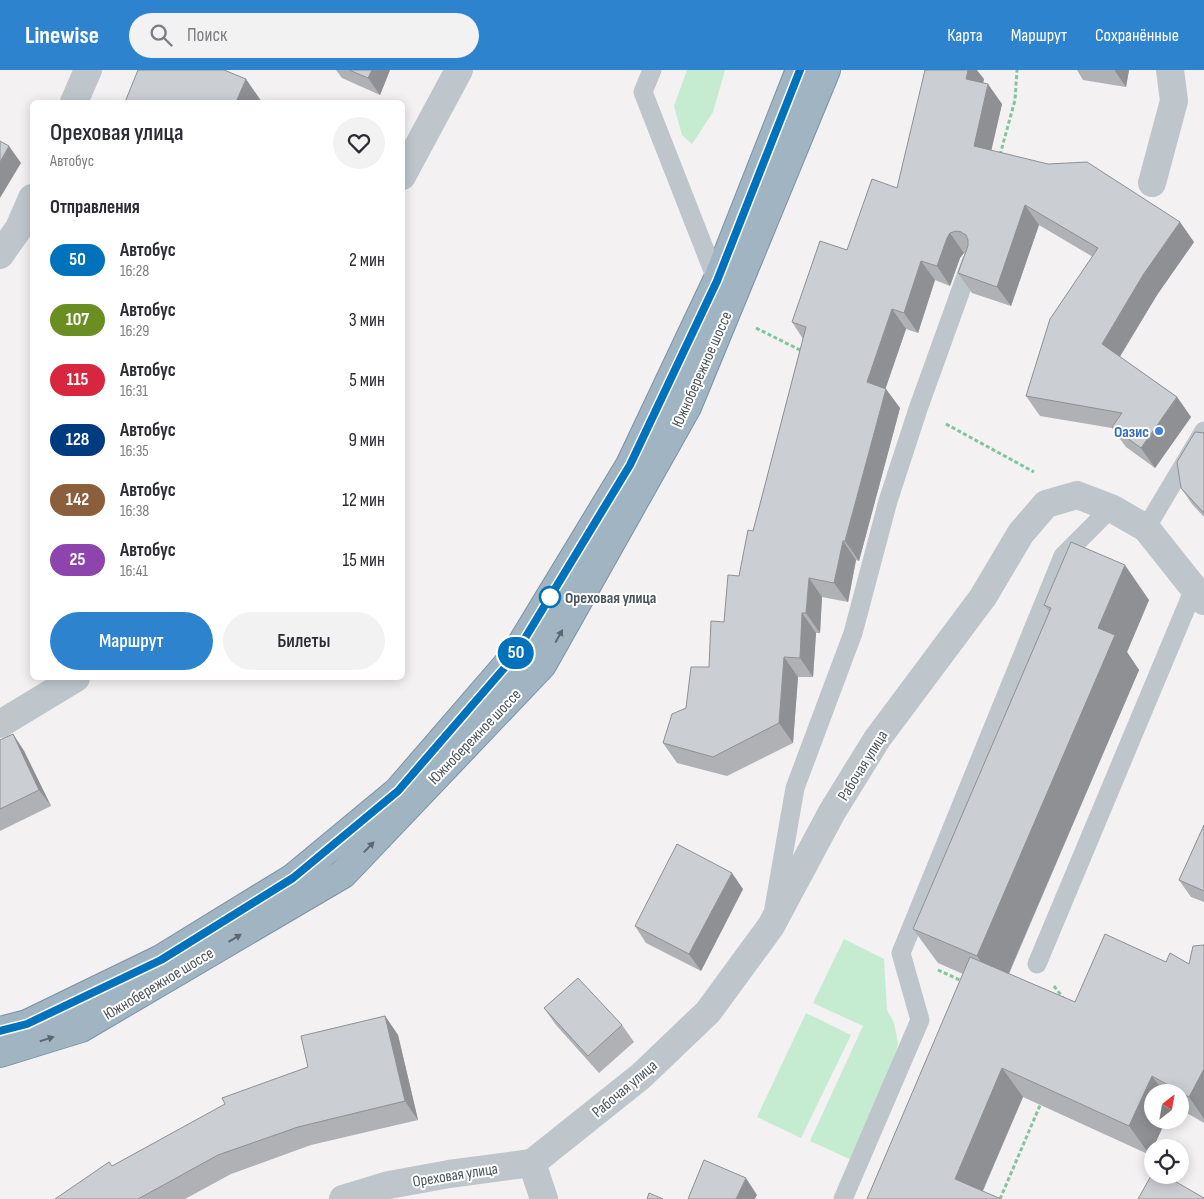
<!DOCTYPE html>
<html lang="ru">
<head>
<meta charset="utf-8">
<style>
	body { margin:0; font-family:"Sofia Sans Condensed",sans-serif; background:#f2f2f3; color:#2b2b33; height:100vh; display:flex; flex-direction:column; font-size:19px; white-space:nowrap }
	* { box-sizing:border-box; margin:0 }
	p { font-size:16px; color:#7c7c81 }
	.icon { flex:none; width:28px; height:28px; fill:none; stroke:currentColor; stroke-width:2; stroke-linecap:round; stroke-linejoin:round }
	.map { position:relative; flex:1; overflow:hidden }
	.sheet { position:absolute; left:30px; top:30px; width:375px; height:580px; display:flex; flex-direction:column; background:#fff; border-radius:8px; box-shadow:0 2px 12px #0003 }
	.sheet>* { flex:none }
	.badge { padding:0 10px; border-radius:16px; font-size:18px; line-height:32px }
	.needle { width:32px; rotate:31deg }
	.controls { position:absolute; left:1144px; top:1014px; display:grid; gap:10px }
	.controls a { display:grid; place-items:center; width:45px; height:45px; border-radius:50%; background:#fff; box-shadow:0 2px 12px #0003; font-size:25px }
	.map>.badge { position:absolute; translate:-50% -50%; box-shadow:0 0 0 2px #fff }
	h2 { padding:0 20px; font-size:19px; line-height:45px }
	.round { display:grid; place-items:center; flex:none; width:52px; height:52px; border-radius:26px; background:#f2f2f3 }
	.summary { display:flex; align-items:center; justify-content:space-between; height:85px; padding:0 20px }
	h1 { font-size:24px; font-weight:600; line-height:38px }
	.cta { display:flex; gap:10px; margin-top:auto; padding:10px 20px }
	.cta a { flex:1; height:58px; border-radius:30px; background:#2e83cf; color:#fff; font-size:20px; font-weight:600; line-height:58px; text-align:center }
	.cta a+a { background:#f2f2f3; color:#2b2b33 }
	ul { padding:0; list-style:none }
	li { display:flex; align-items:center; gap:15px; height:60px; padding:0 20px }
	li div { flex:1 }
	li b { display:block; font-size:19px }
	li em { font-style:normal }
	li .badge { min-width:55px; font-weight:700; text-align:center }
	header { display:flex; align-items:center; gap:30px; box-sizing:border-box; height:70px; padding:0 25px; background:#2e83cf; color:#fff }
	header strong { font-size:24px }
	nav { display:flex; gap:28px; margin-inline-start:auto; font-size:18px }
	.search { width:350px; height:45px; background:#f2f2f3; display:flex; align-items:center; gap:12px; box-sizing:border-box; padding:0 18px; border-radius:28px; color:#7c7c81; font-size:19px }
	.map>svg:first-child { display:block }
</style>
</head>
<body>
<header>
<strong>Linewise</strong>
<div class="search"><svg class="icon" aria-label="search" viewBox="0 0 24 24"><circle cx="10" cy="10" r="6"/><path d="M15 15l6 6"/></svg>Поиск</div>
<nav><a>Карта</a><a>Маршрут</a><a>Сохранённые</a></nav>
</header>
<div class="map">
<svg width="1204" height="1129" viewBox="0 0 1204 1129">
	<rect width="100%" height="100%" fill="#f3f1f1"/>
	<!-- green -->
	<g fill="#c5ebd0">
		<path d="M687,0h38l-12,42 -21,32 -10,-9 -8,-29z"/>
		<path d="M844,869l40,20 3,51 7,13 4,20 -8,40 -36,78 -44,-20 53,-115 -50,-23z"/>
		<path d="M806,943l45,22 -50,103 -44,-21z"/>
	</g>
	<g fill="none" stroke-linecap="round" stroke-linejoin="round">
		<!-- trunk casing -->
		<g stroke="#7a92a5" stroke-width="30">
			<g id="trunk">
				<path d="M0,961l27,-7 134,-65 132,-81 105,-87 115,-133 117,-193 87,-184 83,-211"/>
				<path d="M0,983l81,-25 262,-154 199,-209 145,-258 139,-337"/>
			</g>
		</g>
		<!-- path -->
		<g stroke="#81c59d" stroke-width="3" stroke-dasharray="4 2.5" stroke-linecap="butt">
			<path d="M1000,85l15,-55 2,-30"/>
			<path d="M756,258l48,24"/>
			<path d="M946,354l88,48"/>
			<path d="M938,900l26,12"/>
			<path d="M1054,916l10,13"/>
			<path d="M1000,1129l41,-96"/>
		</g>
		<!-- service -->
		<g stroke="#bec6cc" stroke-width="19">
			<path d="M652,0l-9,22 74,189"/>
			<path d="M1146,458l58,-97"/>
			<path d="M774,838l21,-120 58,-155 35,-132 30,-92 53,-147"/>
			<path d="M1037,894l157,-375"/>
			<path d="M843,1129l77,-179 -19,-67 162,-397 48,-48"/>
		</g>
		<!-- minor -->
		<g stroke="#bec6cc" stroke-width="28">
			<path d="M74,32l14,-32"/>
			<path d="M402,106l57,-106"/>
			<path d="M1152,113l22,-82 -4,-31"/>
			<path d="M0,185l19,-27 13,-30"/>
			<path d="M0,654l76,-46"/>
			<path d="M532,1093l109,-87 67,-64 63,-86 61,-114 45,-73 106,-142 38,-64 25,-29 31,-9 34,13 35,20 58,73"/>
			<path d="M532,1093l12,36"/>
			<path d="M343,1129l46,-14 60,-11 83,-11"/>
		</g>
		<!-- trunk -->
		<use href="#trunk" stroke="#a1b4c2" stroke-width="28"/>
	</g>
	<!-- wall -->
	<g fill="#afb1b5">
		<path d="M336,0h54l-10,25 -38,-17z"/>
		<path d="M1077,0h52l-3,17 -43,-7z"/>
		<path d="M984,9l-1,4 19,21 -11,46 203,92 -37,53 -37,62 57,40 14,20 -36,51 -29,-21 -14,-19 -72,-12 -14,-20 67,-139 -54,-32 -28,81 -39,-13 -14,-20 7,-20h-1l-4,5 -10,28 -15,-6 -17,53 -12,-4 -21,60 15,19 -41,153 -3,-1 -8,42 -26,-5 -2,36h-4l-3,44h-15l-5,66 -66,33 -50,-13 -14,-20 23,-35 23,-41 15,-45 29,-91 50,-192 -11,-17 55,-72z"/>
		<path d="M1204,363v84l-12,-13 -11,-16z"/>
		<path d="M1149,530l-22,52 12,18 -130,304 66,28 91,-40 23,2 15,-19v178l-24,-14v-17h-28v28h14l-13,28h-1l-2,7 -127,-58 -40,94 -116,8 96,-225 -25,-11 -25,-34 136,-317 -5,-7z"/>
		<path d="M13,664l11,17 27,55 -51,25v-91z"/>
		<path d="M1204,755v77l-13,-5 -12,-17z"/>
		<path d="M743,819l-42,82 -55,-28 -11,-17z"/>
		<path d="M544,938l78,17 12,17 -35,31 -43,-48z"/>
		<path d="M385,946l13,19 20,85 -107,25 -80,29 -46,25h-130l57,-33 196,-99z"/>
	</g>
	<!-- shaded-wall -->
	<g fill="#8e9094">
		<path d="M372,0h18l-10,25 -12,-17z"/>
		<path d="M968,0h9l7,9 -5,20 -13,-20z"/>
		<path d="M1115,0h14l-3,17 -11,-16z"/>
		<path d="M246,9l16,23h-26z"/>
		<path d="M988,14l14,20 -14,61 -14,-19z"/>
		<path d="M9,76l12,17 -21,35v-36z"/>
		<path d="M1025,135l14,20 -28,81 -14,-19z"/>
		<path d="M1180,152l14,20 -37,53 -42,69 -13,-20 41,-69z"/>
		<path d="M950,163l14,20 -4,5 -10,28 -13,-20 10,-28z"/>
		<path d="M921,191l14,19 -17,53 -14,-20z"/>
		<path d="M892,239l14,20 -25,73 -14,-20z"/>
		<path d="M886,319l14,19 -41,153 -14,-20z"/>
		<path d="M1177,327l14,20 -36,51 -14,-20z"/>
		<path d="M843,471l13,19 -8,42 -14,-19z"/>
		<path d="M1125,495l24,35 -22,52 12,18 -138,321 -24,-35 121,-328z"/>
		<path d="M809,508l13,19 -2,36 -14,-20z"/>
		<path d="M802,543l14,20 -3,44 -13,-19z"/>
		<path d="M784,587l14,20 -5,66 -14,-20z"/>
		<path d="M13,664l11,17 27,55 -12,-16z"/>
		<path d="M732,803l11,16 -42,82 -12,-17z"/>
		<path d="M385,946l13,19 20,85 -13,-19z"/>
		<path d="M1002,998l21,29 -44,102 -24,-20z"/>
		<path d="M1204,999v50l-15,-22z"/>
		<path d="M1152,1006l12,16h-12v28h14l-13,28h-1l-2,7 -21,-29z"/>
		<path d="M746,1108l11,17 -2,4h-19z"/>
	</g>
	<!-- building -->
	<g fill="#cbced3" stroke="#8e9094">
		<path d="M138,0h86l22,9 -10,23h-111z"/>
		<path d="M349,0h23l-4,8z"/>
		<path d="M925,0h43l-2,9 22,5 -14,62 74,18 39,-2 93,60 -37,53 -41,69 75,53 -36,51 -29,-21 10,-14 -96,-17 24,-77 48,-71 -73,-43 -28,82 -39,-14 10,-27v-6l-2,-5 -5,-3 -5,-1 -6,2 -3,5 -10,28 -16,-5 -17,52 -12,-4 -25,73 19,7 -41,152h-2l-9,42 -25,-5 -3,35h-4l-2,45 -16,-1 -5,66 -66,34 -50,-14 9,-29 14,-6 5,-41h18l2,-46 13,1 4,-47 11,1 9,-46 5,1 53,-204 -14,-5 28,-81 27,9 25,-71 25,9z"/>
		<path d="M0,71l9,5 -9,16z"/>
		<path d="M1195,362l9,1v80l-23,-25 -4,-26z"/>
		<path d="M1071,472l54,23 -27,63 17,7 -138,321 -64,-27 138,-321 -7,-3z"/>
		<path d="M13,664l26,56 -39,19v-69z"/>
		<path d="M1204,755v66l-25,-11z"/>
		<path d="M677,774l55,29 -43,81 -54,-28z"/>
		<path d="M1105,864l61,28 4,-9 19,11 4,-18 11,-1v124l-15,28 -37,-21 -23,50 -127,-58 -47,111 46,20h-134l103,-242 105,45z"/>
		<path d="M578,908l44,47 -34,31 -44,-48z"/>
		<path d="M385,946l20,85 -107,26 -80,28 -80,44h-83l54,-37 3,4 113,-62 -3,-6 86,-31 -7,-31z"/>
		<path d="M704,1090l42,18 -10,21h-48z"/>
		<path d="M1152,1104v1h12l40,23v1h-66z"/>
		<path d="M649,1123l14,6h-16z"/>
	</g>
	<!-- one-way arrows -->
	<defs><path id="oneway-solid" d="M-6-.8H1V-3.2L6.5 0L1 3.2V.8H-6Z" transform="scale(1.25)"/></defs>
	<g fill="#5c6870">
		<use href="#oneway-solid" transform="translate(559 566) rotate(-61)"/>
		<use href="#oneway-solid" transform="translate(369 777) rotate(-46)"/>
		<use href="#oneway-solid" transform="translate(235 868) rotate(-31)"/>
		<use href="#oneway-solid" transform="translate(47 969) rotate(-17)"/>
	</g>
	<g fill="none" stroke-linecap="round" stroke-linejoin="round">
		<!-- line casing -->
		<g stroke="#fff" stroke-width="11">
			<path id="line" d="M0,961l27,-7 134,-64 132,-82 105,-87 115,-133 117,-193 87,-184 83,-211"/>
		</g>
		<!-- line -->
		<use href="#line" stroke="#0072bc" stroke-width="8"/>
	</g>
	<!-- markers -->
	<circle fill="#3f7fe0" stroke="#fff" stroke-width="2" cx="1159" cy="361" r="5"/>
	<circle fill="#fff" stroke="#0072bc" stroke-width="2.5" cx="550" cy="527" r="10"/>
	<g text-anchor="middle" stroke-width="4" stroke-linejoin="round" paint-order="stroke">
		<!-- street labels -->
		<g font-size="16" fill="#4b555c" stroke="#fff">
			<text transform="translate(701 299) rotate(-66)" y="6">Южнобережное шоссе</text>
			<text transform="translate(474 666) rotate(-46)" y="6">Южнобережное шоссе</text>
			<text transform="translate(862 695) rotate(-58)" y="6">Рабочая улица</text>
			<text transform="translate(158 913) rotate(-31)" y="6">Южнобережное шоссе</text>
			<text transform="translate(624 1018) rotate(-40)" y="6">Рабочая улица</text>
			<text transform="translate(455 1104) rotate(-9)" y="6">Ореховая улица</text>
		</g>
		<!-- shop labels -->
		<g font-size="16" font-weight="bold" fill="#366cbe" stroke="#fff" text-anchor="end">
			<text x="1149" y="367">Оазис</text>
		</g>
		<!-- stop labels -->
		<g font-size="16" font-weight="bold" fill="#4b555c" stroke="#fff" text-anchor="start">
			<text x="565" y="533">Ореховая улица</text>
		</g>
	</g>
</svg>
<div class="controls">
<a><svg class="needle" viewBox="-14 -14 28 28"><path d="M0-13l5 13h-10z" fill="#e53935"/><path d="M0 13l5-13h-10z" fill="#7c7c81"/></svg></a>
<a><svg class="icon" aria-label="locate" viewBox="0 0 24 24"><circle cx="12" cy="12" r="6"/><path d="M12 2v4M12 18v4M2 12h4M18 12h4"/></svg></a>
</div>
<b class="badge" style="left:516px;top:583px;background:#0072bc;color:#fff">50</b>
<section class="sheet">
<div class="summary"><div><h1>Ореховая улица</h1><p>Автобус</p></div><a class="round"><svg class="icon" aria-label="heart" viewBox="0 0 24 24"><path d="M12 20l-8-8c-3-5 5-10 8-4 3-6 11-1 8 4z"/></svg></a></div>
<h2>Отправления</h2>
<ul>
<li><span class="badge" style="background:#0072bc;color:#fff">50</span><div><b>Автобус</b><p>16:28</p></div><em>2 мин</em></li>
<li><span class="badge" style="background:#6b8e23;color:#fff">107</span><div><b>Автобус</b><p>16:29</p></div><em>3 мин</em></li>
<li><span class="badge" style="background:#d7263d;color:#fff">115</span><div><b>Автобус</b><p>16:31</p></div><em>5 мин</em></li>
<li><span class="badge" style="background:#003b80;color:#fff">128</span><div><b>Автобус</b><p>16:35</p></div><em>9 мин</em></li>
<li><span class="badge" style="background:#8b5e3c;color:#fff">142</span><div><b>Автобус</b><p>16:38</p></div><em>12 мин</em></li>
<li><span class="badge" style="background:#8e44ad;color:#fff">25</span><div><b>Автобус</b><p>16:41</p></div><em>15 мин</em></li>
</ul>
<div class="cta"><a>Маршрут</a><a>Билеты</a></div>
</section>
</div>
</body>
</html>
